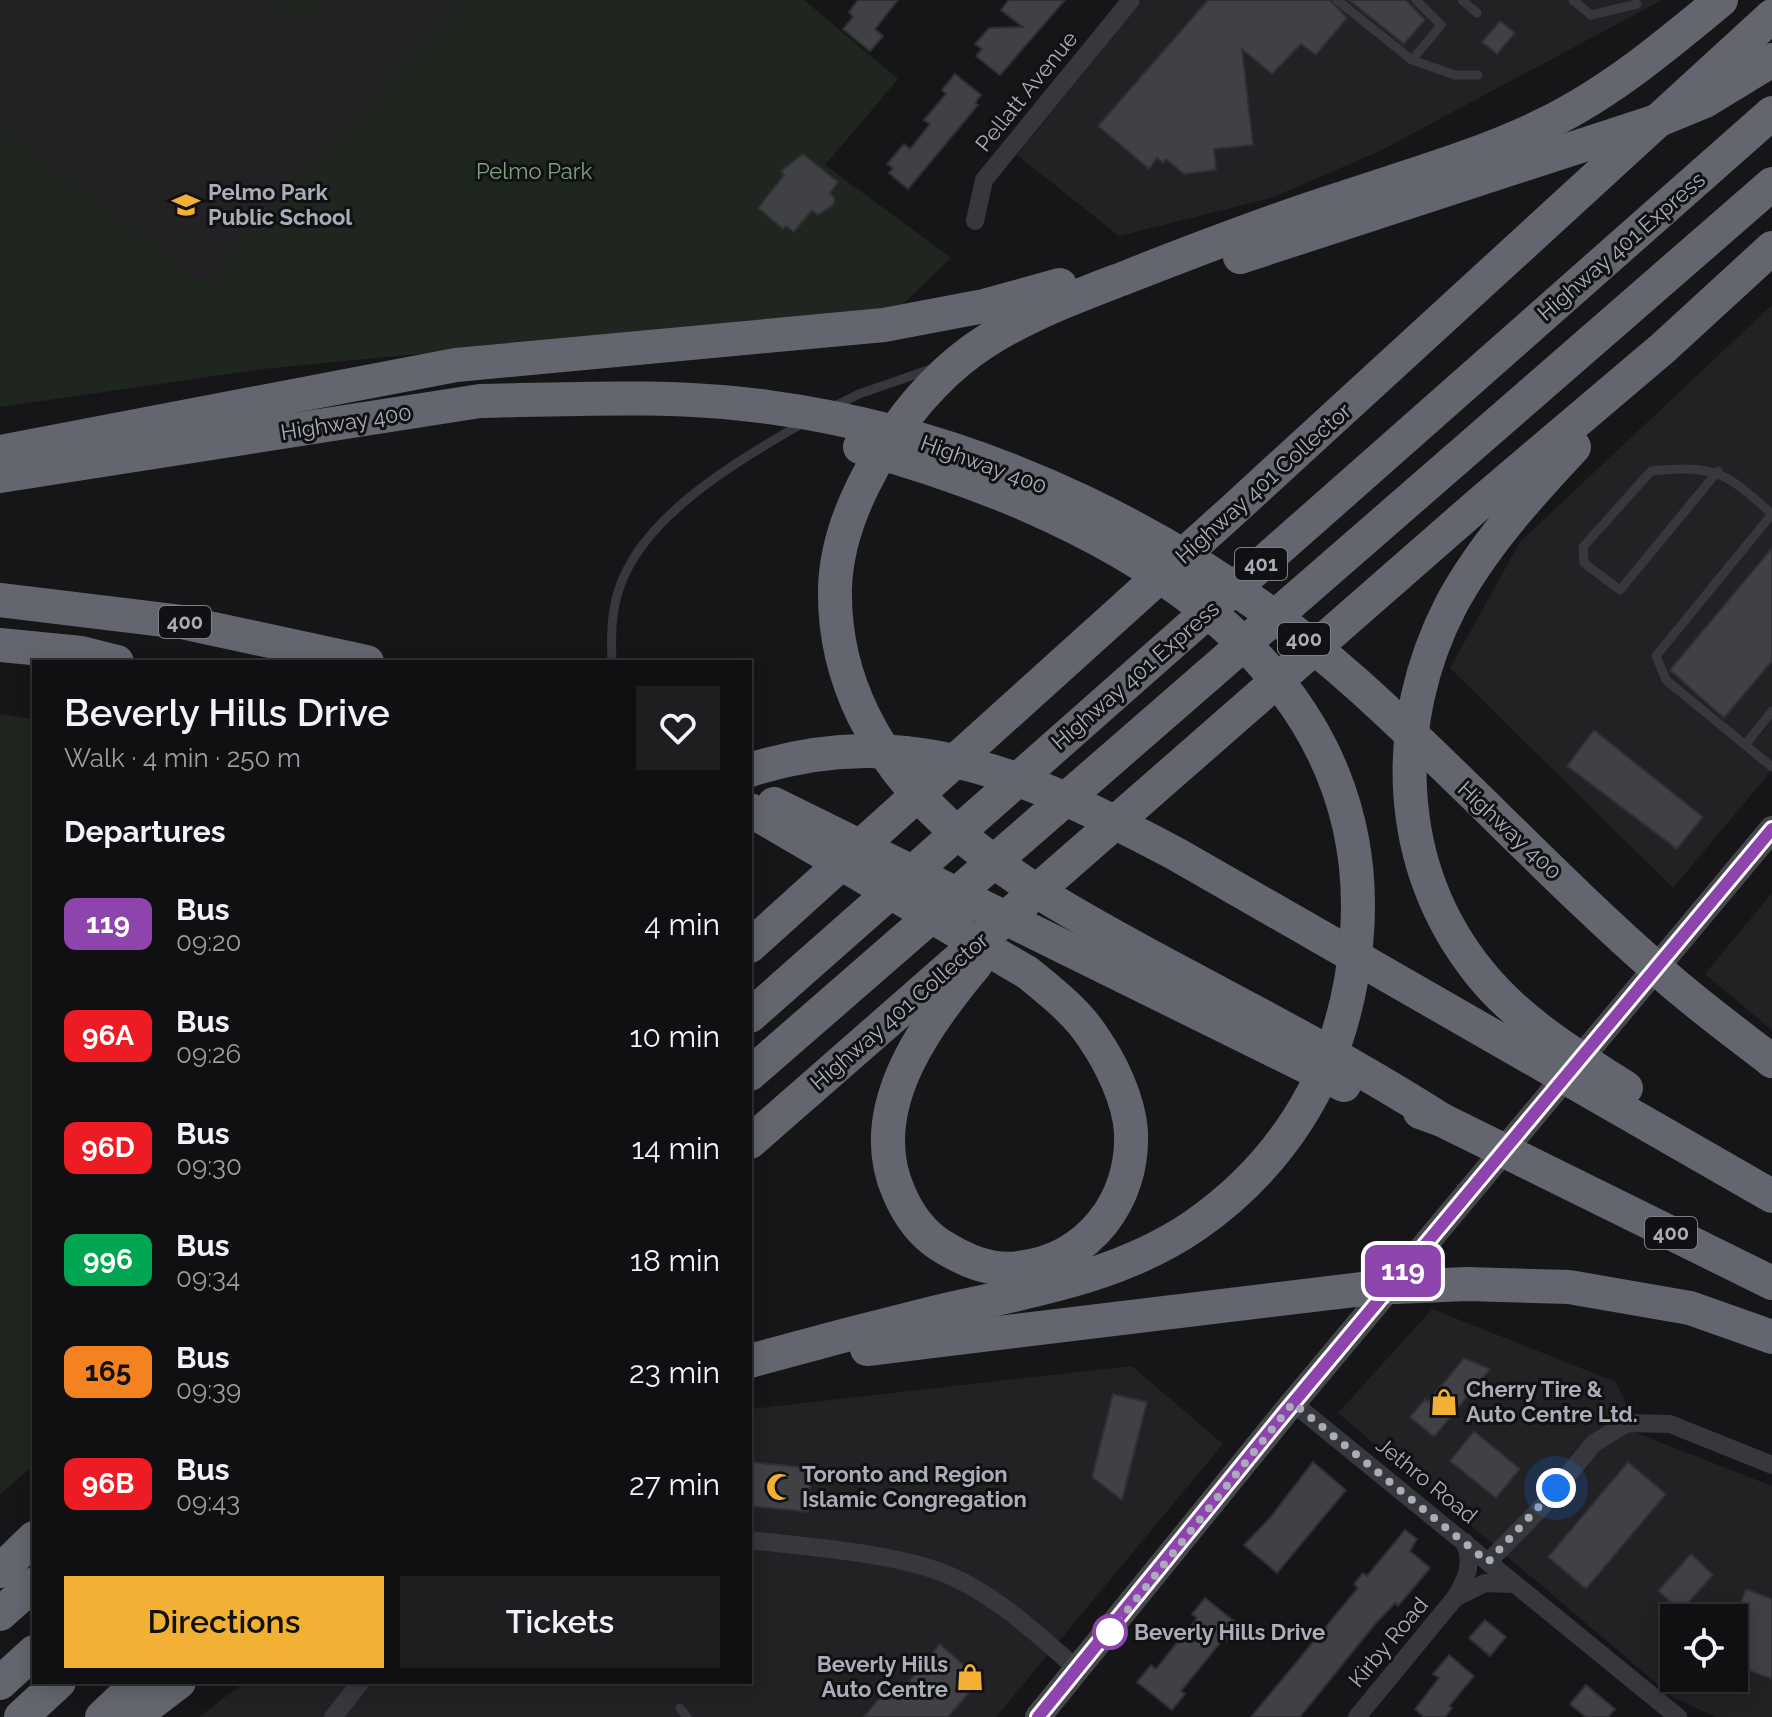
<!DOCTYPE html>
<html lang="en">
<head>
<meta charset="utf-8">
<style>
	body { margin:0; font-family:Raleway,sans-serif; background:#1e1e20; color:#f1f3f6; height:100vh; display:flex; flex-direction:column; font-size:30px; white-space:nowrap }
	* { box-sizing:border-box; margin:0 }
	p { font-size:26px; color:#9c9d9f }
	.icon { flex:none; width:44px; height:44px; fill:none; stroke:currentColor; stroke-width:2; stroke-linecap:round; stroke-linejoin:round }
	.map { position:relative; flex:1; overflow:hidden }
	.side { position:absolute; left:32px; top:660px; width:720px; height:1024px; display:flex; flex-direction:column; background:#101012; border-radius:0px; box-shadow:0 4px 20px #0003,0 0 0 2px #303032 }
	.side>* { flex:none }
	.badge { padding:0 16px; border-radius:12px; font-size:28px; line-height:52px }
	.controls { position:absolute; left:1660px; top:1604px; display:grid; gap:16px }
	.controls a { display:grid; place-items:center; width:88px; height:88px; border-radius:0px; background:#101012; box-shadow:0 4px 20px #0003,0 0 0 2px #303032; font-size:40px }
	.you { position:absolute; width:40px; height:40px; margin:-20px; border:6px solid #fff; border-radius:50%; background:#1a73e8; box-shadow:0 0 0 12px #1a73e833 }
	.map>.badge { position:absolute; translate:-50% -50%; box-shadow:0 0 0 4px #fff }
	h2 { padding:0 32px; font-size:30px; line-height:72px }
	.round { display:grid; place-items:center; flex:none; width:84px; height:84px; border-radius:0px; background:#1e1e20 }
	.headline { display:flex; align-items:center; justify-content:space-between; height:136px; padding:0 32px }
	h1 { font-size:38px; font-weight:600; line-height:60px }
	.button { display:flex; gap:16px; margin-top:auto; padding:16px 32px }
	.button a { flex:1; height:92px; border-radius:0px; background:#f2b134; color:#111; font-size:32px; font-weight:600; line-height:92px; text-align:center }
	.button a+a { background:#1e1e20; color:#f1f3f6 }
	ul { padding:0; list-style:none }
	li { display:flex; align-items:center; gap:24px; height:112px; padding:0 32px }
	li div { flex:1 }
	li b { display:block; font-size:30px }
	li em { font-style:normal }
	li .badge { min-width:88px; font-weight:700; text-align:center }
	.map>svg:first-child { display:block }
</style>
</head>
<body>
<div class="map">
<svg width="1772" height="1717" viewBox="0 0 1772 1717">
	<rect width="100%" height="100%" fill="#161618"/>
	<!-- built -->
	<g fill="#222225" fill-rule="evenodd">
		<path d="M0,0h459l-257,282 -202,-153z"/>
		<path d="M1142,0h520l-282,151 -109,47 -152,38 -102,-81z"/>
		<path d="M1772,305v465l-99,118 -223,-220 70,-126z"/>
		<path d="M1772,893v137l-67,-56z"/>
		<path d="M1432,1309l184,73 23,52 133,52v231h-56l-42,-19 -336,-285zM1674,1618h60v60h-60z"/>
		<path d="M1132,1366l91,78 -227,273h-797l46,-35h505v-273z"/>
	</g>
	<!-- green -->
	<g fill="#1e261f">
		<path d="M269,0h59l-28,25z"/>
		<path d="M459,0h345l94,79 -73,86 126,93 -51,49 -637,62 -263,38v-278l202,153z"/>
		<path d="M0,714l34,5v746l-34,29z"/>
	</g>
	<!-- building -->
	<g fill="#404145" stroke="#303034" stroke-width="2">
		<path d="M858,0h40l-23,29 8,7 -13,15 -27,-22 10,-12 -4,-5z"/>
		<path d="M1009,0h56l-65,75 -24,-19 6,-7 -7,-5 14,-16 34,-1 -22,-17z"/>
		<path d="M1208,0h122l17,18 -31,37 -15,-11 -29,30 -30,-25 11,96 -39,4 2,21 -32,4 -18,-15 -3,4 -6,-5 -8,11 -51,-43z"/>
		<path d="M1349,0h57l19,20 -21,24z"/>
		<path d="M1500,21l15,12 -18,21 -15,-12z"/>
		<path d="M955,74l26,21 -6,8 3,2 -70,84 -19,-16 4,-5 -6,-4 17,-20 6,5 20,-25 -6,-4 22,-26 -4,-4z"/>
		<path d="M803,154l35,28 -8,11 5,6 -2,6 -15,10 -6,-5 -18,22 -8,-6 -3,3 -25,-21 26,-33 -3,-4z"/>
		<path d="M1772,548v113l-48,57 -54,-48z"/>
		<path d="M1594,730l109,87 -26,32 -110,-83z"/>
		<path d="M1464,1358l26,11 -56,68 -24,-20 15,-18 3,3z"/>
		<path d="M1113,1394l34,8 -25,98 -30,-23z"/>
		<path d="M1474,1431l46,38 -24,29 -46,-37z"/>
		<path d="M750,1462l62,6 -4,44 -58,-6z"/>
		<path d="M1313,1462l33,28 -69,83 -33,-28 26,-27z"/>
		<path d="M1628,1462l38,32 -80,95 -38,-32z"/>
		<path d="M1405,1530l12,9 -7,12 20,17 -32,38 -3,-3 -20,21 -75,93h-49l107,-129 -4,-4 9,-11 4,3z"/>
		<path d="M1691,1554l22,21 -32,36 -23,-20z"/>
		<path d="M1746,1589l26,10v80l-38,-14v-46z"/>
		<path d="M1205,1598l35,28 -13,16 -4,-3 -42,52 4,3 -13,16 -35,-28 14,-17 5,4 41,-51 -5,-4z"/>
		<path d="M1485,1620l21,17 -16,19 -21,-18z"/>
		<path d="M940,1644l40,36 -32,37h-84l26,-32 9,8z"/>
		<path d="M1449,1655l25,21 -25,30 3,2 -7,9h-21l-9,-8 24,-31 -6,-4z"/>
		<path d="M1586,1685l29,24 -7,8h-22l-16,-13z"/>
	</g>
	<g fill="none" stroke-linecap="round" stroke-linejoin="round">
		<!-- lane -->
		<g stroke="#37383d" stroke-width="9">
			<path d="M1337,0l75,60 29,-35 -25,-25"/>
			<path d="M1462,0l15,13"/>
			<path d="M1573,0l18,15 46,-11"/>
			<path d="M1412,60l43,15h23"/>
			<path d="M833,407l26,-13 72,-25"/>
			<path d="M1718,471l-98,119 -36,-27 -1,-16 68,-76c65,-6 73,0 121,43"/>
			<path d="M1772,514l-116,142 10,24 106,87"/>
			<path d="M612,662c-1,-25 -1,-49 7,-73 24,-74 120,-129 184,-166"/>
			<path d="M1745,745l27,-34"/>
			<path d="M680,1708l7,9"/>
		</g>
		<!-- street -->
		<g stroke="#37383d" stroke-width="18">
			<path d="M975,221l9,-41 147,-180"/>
			<path d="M1293,1403l385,314"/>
			<path d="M750,1540c56,7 135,12 188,31 51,18 100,63 140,99"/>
			<path d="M1488,1562l51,-52 55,-67 33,-20 43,1 102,41"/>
			<path d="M1455,1598l30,-15 28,1"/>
			<path d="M333,1717l28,-35"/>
			<path d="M1357,1717l98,-119c12,-20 18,-33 10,-56"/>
		</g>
		<!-- secondary -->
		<path stroke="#45474d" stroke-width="26" d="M1038,1717l245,-302 489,-586"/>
		<!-- highway -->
		<g stroke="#63666e" stroke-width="34">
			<path d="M1240,257l414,-135 51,-21 67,-41"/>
			<path d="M1574,447c-45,48 -92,100 -123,158 -61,118 -57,261 28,367 39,49 95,83 147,116"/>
			<path d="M0,452l456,-87 428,-40 100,-19 76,-21"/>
			<path d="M0,476l480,-75c95,-2 194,-7 288,6 218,29 425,131 589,277 105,94 201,199 308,292 34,30 71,57 107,85"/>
			<path d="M0,600l181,22 186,40"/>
			<path d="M0,645l81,8 36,9"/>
			<path d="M750,770c160,-52 288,11 426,84l596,342"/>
			<path d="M774,804l570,281"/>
			<path d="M750,810l278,163c23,19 49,39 65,64 18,26 36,63 38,95 3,68 -42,128 -112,136 -29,4 -55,-8 -79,-23 -20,-13 -32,-31 -41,-52 -37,-83 26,-168 77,-229"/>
			<path d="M750,946l481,-434 541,-496"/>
			<path d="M750,1016l1022,-903"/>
			<path d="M750,1074l1022,-890"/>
			<path d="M1420,1112l22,8 330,163"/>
			<path d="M1442,1120c-86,-55 -176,-102 -266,-150 -81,-44 -164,-87 -232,-149 -67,-62 -111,-141 -109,-233 1,-36 13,-72 29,-104 23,-46 56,-91 96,-124 48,-39 110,-61 167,-83 71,-28 141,-55 213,-78 65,-22 133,-41 195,-70 70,-32 128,-81 186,-129"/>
			<path d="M750,1142l729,-638 184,-156 109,-100"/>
			<path d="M867,1349l504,-61 96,-4 102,3 121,21 82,29"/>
			<path d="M750,1361c61,-17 122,-33 183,-48 90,-21 183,-34 261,-87 85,-59 139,-143 157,-245 56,-311 -236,-464 -491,-534"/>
			<path d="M0,1571l34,-33"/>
			<path d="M0,1614l34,-30"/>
			<path d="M0,1683l34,-31"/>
			<path d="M21,1717l38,-35"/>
			<path d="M102,1717l37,-35"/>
			<path d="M133,1717l46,-35"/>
		</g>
	</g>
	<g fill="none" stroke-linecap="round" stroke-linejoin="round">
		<!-- line casing -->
		<g stroke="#fff" stroke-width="18">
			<path id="line" d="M1038,1717l245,-302 489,-586"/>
		</g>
		<!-- line -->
		<use href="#line" stroke="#8e44ad" stroke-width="12"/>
		<!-- walk -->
		<path stroke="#a8adb8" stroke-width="8" stroke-dasharray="0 14.4" d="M1110,1632l183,-229 195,159 68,-74"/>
	</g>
	<!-- icons -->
	<defs>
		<g id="school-bare" transform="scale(2.16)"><path d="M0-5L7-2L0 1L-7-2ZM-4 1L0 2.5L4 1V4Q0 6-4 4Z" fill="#f2b134" stroke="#111113" stroke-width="2.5" paint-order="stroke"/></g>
		<g id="shop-bare" transform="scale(2.16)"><path d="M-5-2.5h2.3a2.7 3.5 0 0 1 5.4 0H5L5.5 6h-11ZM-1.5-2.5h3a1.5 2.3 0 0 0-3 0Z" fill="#f2b134" stroke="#111113" stroke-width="2.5" paint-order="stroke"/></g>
		<g id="mosque-bare" transform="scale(2.16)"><path d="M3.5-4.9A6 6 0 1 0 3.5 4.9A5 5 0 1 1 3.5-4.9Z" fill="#f2b134" stroke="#111113" stroke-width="2.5" paint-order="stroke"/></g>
	</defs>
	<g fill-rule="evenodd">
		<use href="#school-bare" x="186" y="205"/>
		<use href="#shop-bare" x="1444" y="1402"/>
		<use href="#mosque-bare" x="780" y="1487"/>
		<use href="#shop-bare" x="970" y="1677"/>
	</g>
	<!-- markers -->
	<circle fill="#fff" stroke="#8e44ad" stroke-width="4" cx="1110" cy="1632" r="16"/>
	<g text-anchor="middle" stroke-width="6" stroke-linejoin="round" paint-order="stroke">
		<!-- shield labels -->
		<g fill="#111113" stroke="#7b7e86" stroke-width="2">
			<rect x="1235" y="548" width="52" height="32" rx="6"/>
			<rect x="159" y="606" width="52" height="32" rx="6"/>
			<rect x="1278" y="623" width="52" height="32" rx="6"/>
			<rect x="1645" y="1217" width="52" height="32" rx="6"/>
		</g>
		<g font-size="20" font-weight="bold" fill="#a8adb8">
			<text x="1261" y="571">401</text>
			<text x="185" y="629">400</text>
			<text x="1304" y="646">400</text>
			<text x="1671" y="1240">400</text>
		</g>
		<!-- street labels -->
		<g font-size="22" fill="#a8adb8" stroke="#111113">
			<text transform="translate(1026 91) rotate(-51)" y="8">Pellatt Avenue</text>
			<text transform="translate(1621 246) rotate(-41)" y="8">Highway 401 Express</text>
			<text transform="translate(346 422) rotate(-9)" y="8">Highway 400</text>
			<text transform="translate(984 464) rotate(20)" y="8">Highway 400</text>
			<text transform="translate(1263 483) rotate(-42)" y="8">Highway 401 Collector</text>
			<text transform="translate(1135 675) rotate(-41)" y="8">Highway 401 Express</text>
			<text transform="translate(1510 830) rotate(43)" y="8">Highway 400</text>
			<text transform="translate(899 1011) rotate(-41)" y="8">Highway 401 Collector</text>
			<text transform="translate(1427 1480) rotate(39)" y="8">Jethro Road</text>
			<text transform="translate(1388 1642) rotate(-50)" y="8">Kirby Road</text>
		</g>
		<!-- park labels -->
		<g font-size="22" fill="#7fa381" stroke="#111113">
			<text x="534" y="179">Pelmo Park</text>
		</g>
		<!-- poi labels -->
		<g font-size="22" font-weight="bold" fill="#a8adb8" stroke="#111113" text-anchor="start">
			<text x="208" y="200">Pelmo Park<tspan x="208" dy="25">Public School</tspan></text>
			<text x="1466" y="1397">Cherry Tire &amp;<tspan x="1466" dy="25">Auto Centre Ltd.</tspan></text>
			<text x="802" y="1482">Toronto and Region<tspan x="802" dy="25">Islamic Congregation</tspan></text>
			<text x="948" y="1672" text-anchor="end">Beverly Hills<tspan x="948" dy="25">Auto Centre</tspan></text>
		</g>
		<!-- stop labels -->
		<g font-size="22" font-weight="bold" fill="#a8adb8" stroke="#111113" text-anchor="start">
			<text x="1134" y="1640">Beverly Hills Drive</text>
		</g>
	</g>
</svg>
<div class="controls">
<a><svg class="icon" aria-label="locate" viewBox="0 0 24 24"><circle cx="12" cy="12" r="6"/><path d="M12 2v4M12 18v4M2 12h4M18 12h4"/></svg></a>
</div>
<div class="you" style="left:1556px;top:1488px"></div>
<b class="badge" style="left:1403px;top:1271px;background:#8e44ad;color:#fff">119</b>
<section class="side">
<div class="headline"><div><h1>Beverly Hills Drive</h1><p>Walk · 4 min · 250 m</p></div><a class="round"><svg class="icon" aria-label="heart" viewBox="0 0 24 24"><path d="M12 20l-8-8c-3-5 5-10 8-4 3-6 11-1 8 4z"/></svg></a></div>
<h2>Departures</h2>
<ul>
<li><span class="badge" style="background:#8e44ad;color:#fff">119</span><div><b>Bus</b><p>09:20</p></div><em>4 min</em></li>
<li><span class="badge" style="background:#ed1c24;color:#fff">96A</span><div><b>Bus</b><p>09:26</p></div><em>10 min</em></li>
<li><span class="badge" style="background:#ed1c24;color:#fff">96D</span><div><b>Bus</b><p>09:30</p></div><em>14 min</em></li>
<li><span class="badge" style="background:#00a651;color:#fff">996</span><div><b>Bus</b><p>09:34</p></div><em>18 min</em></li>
<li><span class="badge" style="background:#f58220;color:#111">165</span><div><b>Bus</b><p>09:39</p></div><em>23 min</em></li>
<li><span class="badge" style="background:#ed1c24;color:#fff">96B</span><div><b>Bus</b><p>09:43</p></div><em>27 min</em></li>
</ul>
<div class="button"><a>Directions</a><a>Tickets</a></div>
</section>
</div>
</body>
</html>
